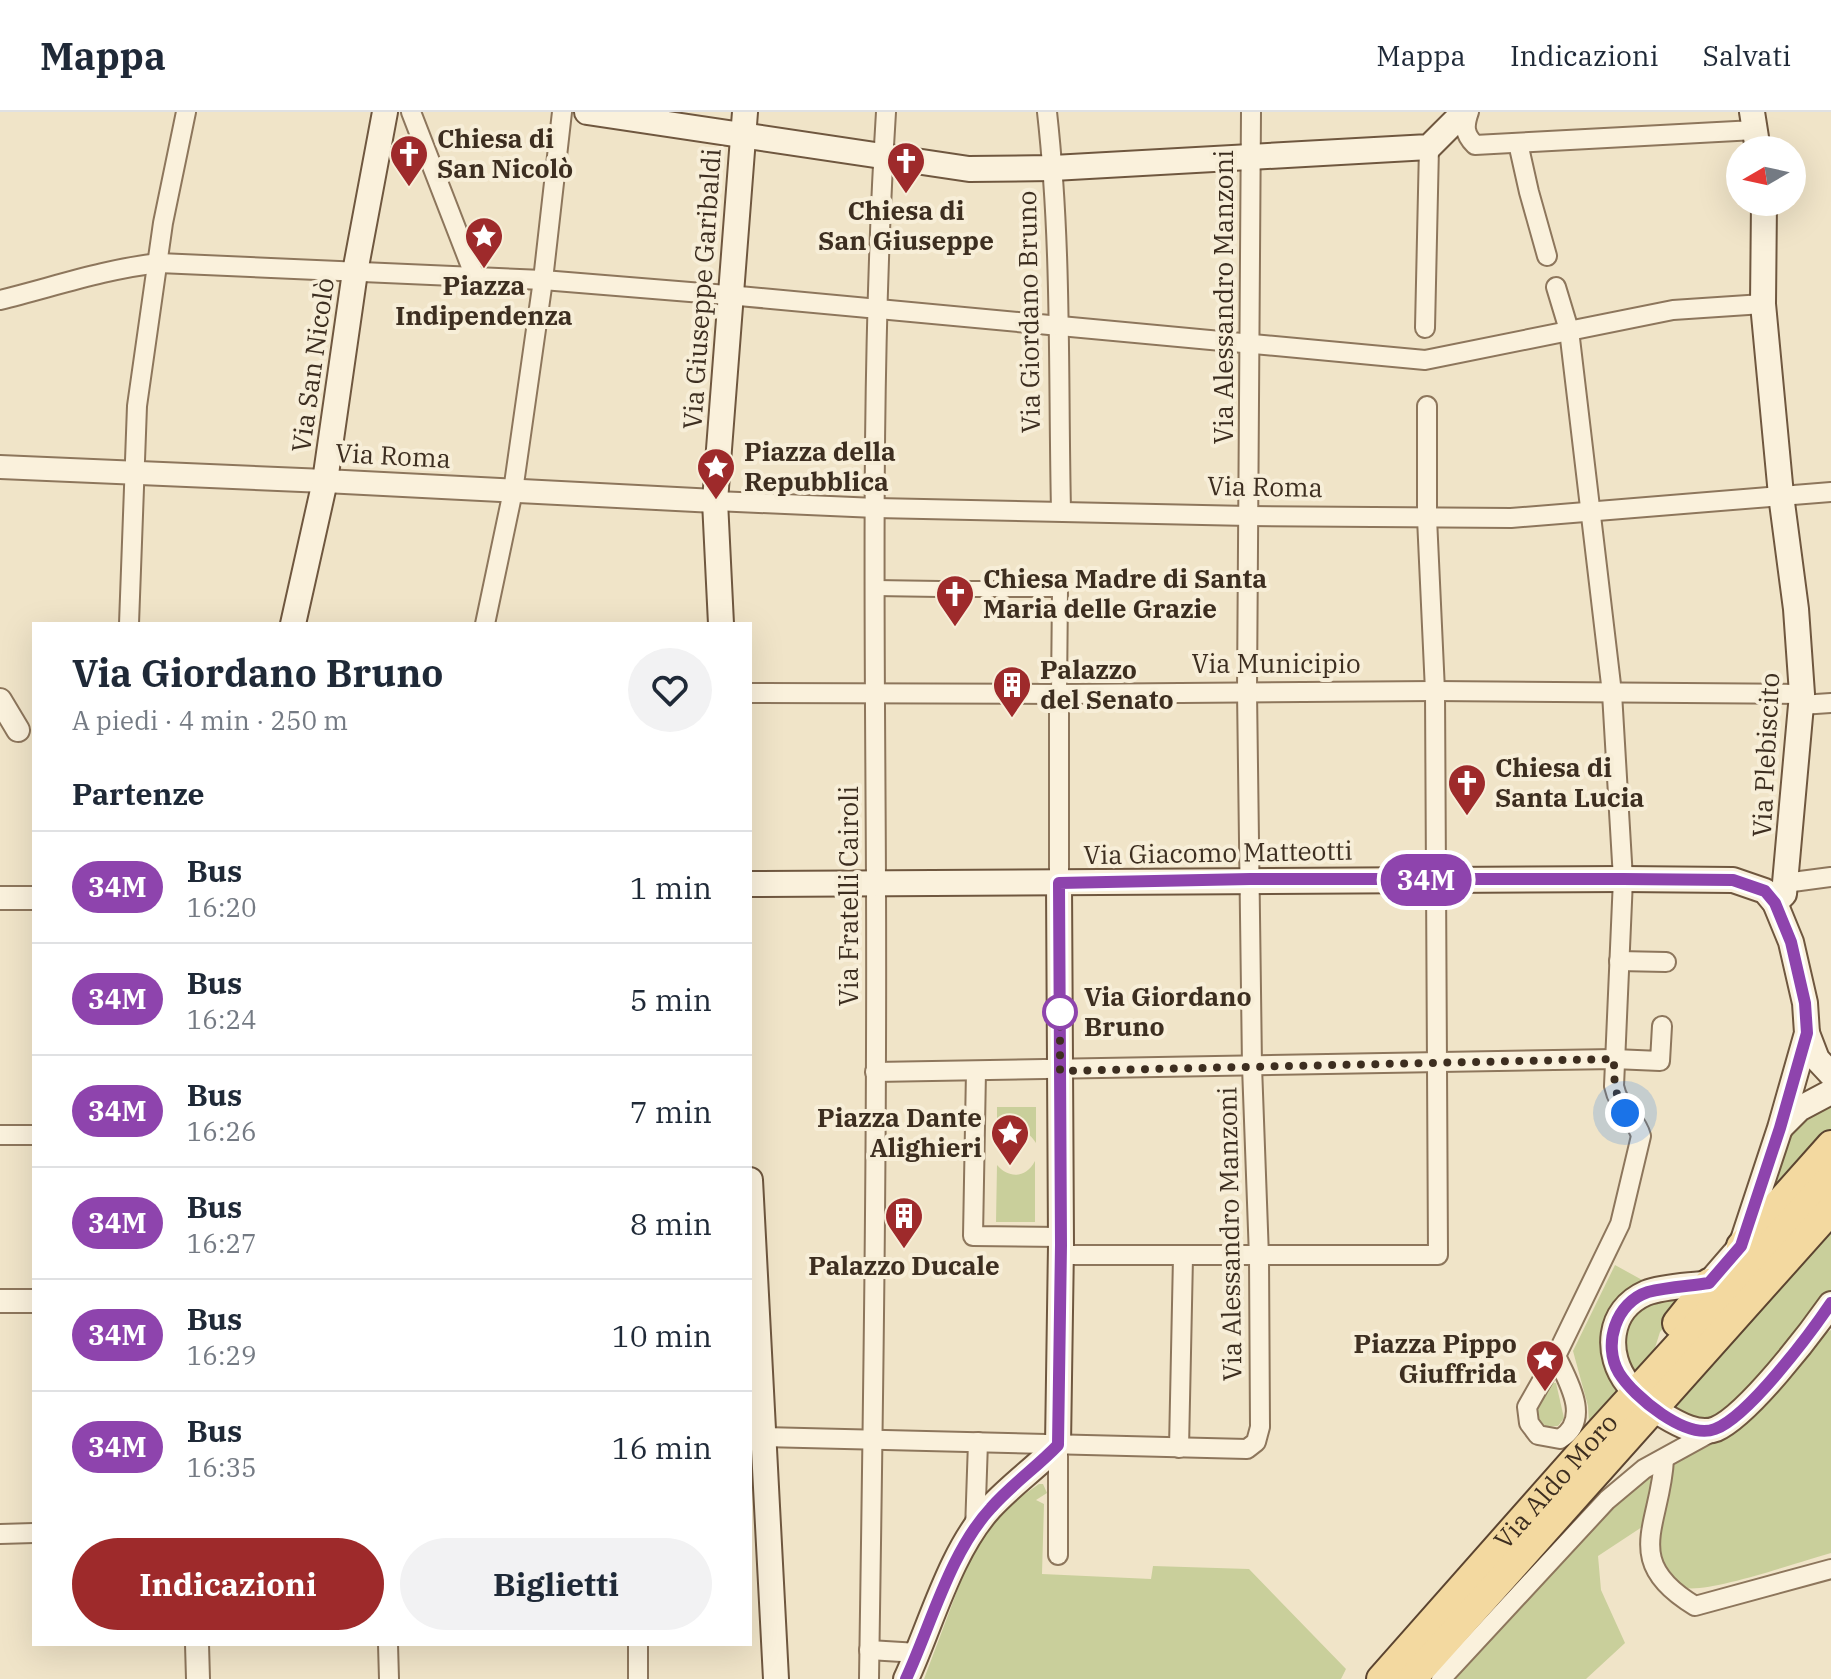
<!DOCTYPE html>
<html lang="it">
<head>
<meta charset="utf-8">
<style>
	body { margin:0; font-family:"IBM Plex Serif",serif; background:#f2f2f3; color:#1f2937; height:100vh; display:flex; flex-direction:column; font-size:30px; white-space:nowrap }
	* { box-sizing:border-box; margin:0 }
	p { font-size:26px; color:#747a83 }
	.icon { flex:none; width:44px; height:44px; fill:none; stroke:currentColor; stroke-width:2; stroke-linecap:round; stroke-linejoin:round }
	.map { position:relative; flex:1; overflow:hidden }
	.side { position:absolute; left:32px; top:510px; width:720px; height:1024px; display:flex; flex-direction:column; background:#fff; border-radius:0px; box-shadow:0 8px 32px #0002 }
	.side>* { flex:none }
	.badge { padding:0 16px; border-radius:26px; font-size:28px; line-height:52px }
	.needle { width:52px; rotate:261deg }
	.fabs { position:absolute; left:1726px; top:24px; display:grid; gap:16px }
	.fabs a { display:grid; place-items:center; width:80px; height:80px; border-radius:50%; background:#fff; box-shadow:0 8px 32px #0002; font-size:40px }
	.you { position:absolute; width:40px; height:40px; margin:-20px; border:6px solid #fff; border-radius:50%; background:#1a73e8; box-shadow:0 0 0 12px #1a73e833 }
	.map>.badge { position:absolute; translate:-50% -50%; box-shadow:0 0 0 4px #fff }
	h2 { padding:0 40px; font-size:30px; line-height:72px }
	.round { display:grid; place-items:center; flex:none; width:84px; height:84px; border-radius:42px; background:#f2f2f3 }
	.head { display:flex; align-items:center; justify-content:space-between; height:136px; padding:0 40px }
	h1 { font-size:38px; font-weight:700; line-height:60px }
	.cta { display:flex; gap:16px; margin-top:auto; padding:16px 40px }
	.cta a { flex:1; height:92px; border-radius:48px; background:#9e2a2b; color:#fff; font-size:32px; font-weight:700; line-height:92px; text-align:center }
	.cta a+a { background:#f2f2f3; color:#1f2937 }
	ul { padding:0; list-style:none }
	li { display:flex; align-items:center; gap:24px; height:112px; padding:0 40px; border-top:2px solid #e0e1e3 }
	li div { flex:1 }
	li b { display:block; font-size:30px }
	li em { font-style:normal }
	li .badge { min-width:88px; font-weight:700; text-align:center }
	header { display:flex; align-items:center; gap:48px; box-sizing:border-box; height:112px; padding:0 40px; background:#fff; border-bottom:2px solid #e0e1e3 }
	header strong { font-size:38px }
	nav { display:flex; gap:44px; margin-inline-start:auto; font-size:28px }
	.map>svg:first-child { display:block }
</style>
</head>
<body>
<header>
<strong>Mappa</strong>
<nav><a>Mappa</a><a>Indicazioni</a><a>Salvati</a></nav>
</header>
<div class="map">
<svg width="1831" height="1567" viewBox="0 0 1831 1567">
	<rect width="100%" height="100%" fill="#f0e4c8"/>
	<!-- green -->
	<g fill="#c9cf9b">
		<path d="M1831,987v37l-67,77 22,-79z"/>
		<path d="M997,995h39v36c-10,-16 -27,-18 -39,-3z"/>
		<path d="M1035,1049v61h-39l1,-57c12,14 29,13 38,-4z"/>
		<path d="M1831,1113v66l-29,40 -81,84 -18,6 -35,-13z"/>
		<path d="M1615,1153l29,16 -27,24 7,83 -35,34 -1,-16 -15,-55z"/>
		<path d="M1695,1180l-35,40 -6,19 -18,22c-21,-13 -12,-61 9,-73 9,-5 38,-6 50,-8z"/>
		<path d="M1831,1218v223c-27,7 -128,43 -149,34 -19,-7 -27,-33 -26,-51 2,-24 11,-49 16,-73l48,-25 95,-98z"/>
		<path d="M1551,1271h5l8,35 -6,8 -15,1 -6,-4 -2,-16z"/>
		<path d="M1656,1361l-14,54 -44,29 3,34 24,53 -39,36h-132l142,-154 33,-33z"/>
		<path d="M1039,1372h4l4,9 -11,7 8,4 -2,70 109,5 2,-13 96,3 97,100 -5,10h-417l44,-117 33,-51z"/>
	</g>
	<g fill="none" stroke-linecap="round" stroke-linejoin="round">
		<!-- pedestrian casing -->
		<g stroke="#8d765c" stroke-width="18">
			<g id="pedestrian">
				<path d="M875,476l65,1"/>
				<path d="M955,477h105l-1,105"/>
			</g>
		</g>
		<!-- minor casing -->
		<g stroke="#8d765c" stroke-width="22">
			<g id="minor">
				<path d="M411,0l64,165"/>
				<path d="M1047,0c15,133 11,265 14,398"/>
				<path d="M1469,0c-5,14 -5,22 6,33l280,-15"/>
				<path d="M1518,31l11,49 18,64"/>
				<path d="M0,188c53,-13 105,-31 159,-37l384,17 196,16 686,64 248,-50 90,-6"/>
				<path d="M1425,216l4,-181"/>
				<path d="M715,389l161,7 373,8 262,2 320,-26"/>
				<path d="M129,512l8,-218 26,-183 23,-111"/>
				<path d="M485,512l28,-133 30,-211 19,-168"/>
				<path d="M750,581l309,1 376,-3 367,3"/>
				<path d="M1059,582v189"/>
				<path d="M1801,593l30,-2"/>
				<path d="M1785,771l46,-6"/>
				<path d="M1619,849l47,1"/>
				<path d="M976,959l-3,165 87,1"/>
				<path d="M875,960l739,-13 46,2 2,-35"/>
				<path d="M0,1023h34"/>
				<path d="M1060,1143h378l-3,-564 -8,-173v-112"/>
				<path d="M1556,1244c12,25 36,64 4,83l-22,-4 -9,-12 -2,-16 29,-51 64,-132 21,-88c-5,-19 -22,-26 -27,-50l9,-207 -11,-186 -43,-363 -13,-43"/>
				<path d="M763,1325l484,12 9,-7 4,-15 -1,-170 -7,-191 -5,-375 4,-579"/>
				<path d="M1058,1333v110"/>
				<path d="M1179,1336l4,-191"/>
				<path d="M1664,1347c-3,66 -44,102 31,147l136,-37"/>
				<path d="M975,1418l3,-88"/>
				<path d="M0,1422l34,-1"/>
				<path d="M388,1532l1,35"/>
				<path d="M638,1532v35"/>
				<path d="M869,1538l49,3"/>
				<path d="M869,1567c4,-265 8,-530 7,-795 -1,-258 -6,-515 10,-772"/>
				<path d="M1441,1567l166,-179 37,-31 71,-39"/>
			</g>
		</g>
		<!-- tertiary casing -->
		<g stroke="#8d765c" stroke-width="26">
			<g id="tertiary">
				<path d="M0,355l325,14 390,20"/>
				<path d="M0,588l18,30"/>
				<path d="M0,786h34"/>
				<path d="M0,1189h34"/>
				<path d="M197,1532l1,35"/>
			</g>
		</g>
		<!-- secondary casing -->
		<g stroke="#6f573f" stroke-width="28">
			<g id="secondary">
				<path d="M587,0l382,57 84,-1 376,-21 35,-35"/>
				<path d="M1752,0l6,38"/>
				<path d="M1764,90l-1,102 18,191 15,114 6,85 -18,200 -9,9"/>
				<path d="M293,512l32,-143 30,-209 30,-160"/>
				<path d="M721,512l-6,-123 30,-389"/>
				<path d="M750,772l873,-5 110,1 32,11 10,12 16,39 14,61 2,30 -27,95 -39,118 -32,37c-19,3 -45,3 -63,10 -39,17 -41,62 -18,91"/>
				<path d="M1807,921l10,26 14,15"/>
				<path d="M1781,1015l18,-18 32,-17"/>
				<path d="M750,1068l26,499"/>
				<path d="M1663,1303c15,9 36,21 53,14 32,-14 94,-95 115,-125"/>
				<path d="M906,1567c25,-54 44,-127 84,-171 21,-23 47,-41 68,-63l3,-200 -2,-362"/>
			</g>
		</g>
		<!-- primary casing -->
		<g stroke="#5b4430" stroke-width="32">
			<g id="primary">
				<path d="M1741,1134l90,-101"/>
				<path d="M1677,1211l32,-40"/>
				<path id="s1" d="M1381,1567l215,-243 235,-258"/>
				<path d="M1412,1567l419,-469"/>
			</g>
		</g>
		<!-- pedestrian -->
		<use href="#pedestrian" stroke="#faf1dc" stroke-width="14"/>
		<!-- minor -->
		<use href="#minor" stroke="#faf1dc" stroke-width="18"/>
		<!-- tertiary -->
		<use href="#tertiary" stroke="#faf1dc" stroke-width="22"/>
		<!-- secondary -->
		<use href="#secondary" stroke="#faf1dc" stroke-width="24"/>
		<!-- primary -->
		<use href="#primary" stroke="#f3d9a0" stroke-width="28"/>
	</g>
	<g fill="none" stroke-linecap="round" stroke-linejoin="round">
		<!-- line casing -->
		<g stroke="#fff" stroke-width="18">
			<path id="line" d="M906,1567c25,-54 44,-127 85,-171 20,-23 46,-41 67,-63l3,-200 -2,-362 191,-4h373l110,1 32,11 10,12 16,39 14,61 2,30 -27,95 -39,118 -32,37c-19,3 -42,4 -61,9 -32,10 -46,53 -29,81 15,24 67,67 96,56 33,-12 95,-95 116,-126"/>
		</g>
		<!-- line -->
		<use href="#line" stroke="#8e44ad" stroke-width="12"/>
		<!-- walk -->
		<path stroke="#3d2e20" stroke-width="8" stroke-dasharray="0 14.4" d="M1060,900v59l554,-12c0,21 0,35 11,54"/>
	</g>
	<!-- icons -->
	<defs>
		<g id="church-pin" transform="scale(2)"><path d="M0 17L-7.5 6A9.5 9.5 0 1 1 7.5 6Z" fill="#9e2a2b" stroke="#f7eed8"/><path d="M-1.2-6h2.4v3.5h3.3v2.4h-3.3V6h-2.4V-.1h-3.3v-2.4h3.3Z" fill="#fff"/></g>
		<g id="sight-pin" transform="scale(2)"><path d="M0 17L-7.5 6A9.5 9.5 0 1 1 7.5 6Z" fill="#9e2a2b" stroke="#f7eed8"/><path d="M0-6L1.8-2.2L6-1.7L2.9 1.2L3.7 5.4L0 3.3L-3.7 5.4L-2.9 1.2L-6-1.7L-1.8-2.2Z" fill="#fff"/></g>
		<g id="building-pin" transform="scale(2)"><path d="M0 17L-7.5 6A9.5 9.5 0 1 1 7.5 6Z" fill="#9e2a2b" stroke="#f7eed8"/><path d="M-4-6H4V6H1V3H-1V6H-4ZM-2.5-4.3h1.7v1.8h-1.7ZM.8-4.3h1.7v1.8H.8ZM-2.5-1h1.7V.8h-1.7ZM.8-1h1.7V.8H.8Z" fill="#fff"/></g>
	</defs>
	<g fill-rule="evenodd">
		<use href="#church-pin" x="409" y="42"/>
		<use href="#church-pin" x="906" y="49"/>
		<use href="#sight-pin" x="484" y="124"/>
		<use href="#sight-pin" x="716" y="355"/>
		<use href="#church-pin" x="955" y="482"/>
		<use href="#building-pin" x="1012" y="573"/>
		<use href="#church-pin" x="1467" y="671"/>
		<use href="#sight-pin" x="1010" y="1021"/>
		<use href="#building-pin" x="904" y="1104"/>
		<use href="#sight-pin" x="1545" y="1247"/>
	</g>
	<!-- markers -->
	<circle fill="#fff" stroke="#8e44ad" stroke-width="4" cx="1060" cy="900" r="16"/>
	<g text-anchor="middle" stroke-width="8" stroke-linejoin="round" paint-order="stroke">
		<!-- poi labels -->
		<g font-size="26" font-weight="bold" fill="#3d2e20" stroke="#f7eed8" text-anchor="start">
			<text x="437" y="36">Chiesa di<tspan x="437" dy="30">San Nicolò</tspan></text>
			<text x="906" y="108" text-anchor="middle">Chiesa di<tspan x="906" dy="30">San Giuseppe</tspan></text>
			<text x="484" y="183" text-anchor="middle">Piazza<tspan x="484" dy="30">Indipendenza</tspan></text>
			<text x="744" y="349">Piazza della<tspan x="744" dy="30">Repubblica</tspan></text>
			<text x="983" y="476">Chiesa Madre di Santa<tspan x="983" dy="30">Maria delle Grazie</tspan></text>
			<text x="1040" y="567">Palazzo<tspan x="1040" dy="30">del Senato</tspan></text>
			<text x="1495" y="665">Chiesa di<tspan x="1495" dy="30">Santa Lucia</tspan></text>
			<text x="982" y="1015" text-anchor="end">Piazza Dante<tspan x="982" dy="30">Alighieri</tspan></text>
			<text x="904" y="1163" text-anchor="middle">Palazzo Ducale</text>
			<text x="1517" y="1241" text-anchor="end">Piazza Pippo<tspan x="1517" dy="30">Giuffrida</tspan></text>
		</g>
		<!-- street labels -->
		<g font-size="26" fill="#3d2e20" stroke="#f7eed8">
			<text transform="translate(702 177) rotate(-86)" y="9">Via Giuseppe Garibaldi</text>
			<text transform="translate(1224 185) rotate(-90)" y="9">Via Alessandro Manzoni</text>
			<text transform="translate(1029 200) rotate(-91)" y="9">Via Giordano Bruno</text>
			<text transform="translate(313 253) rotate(-82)" y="9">Via San Nicolò</text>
			<text transform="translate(393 344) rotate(3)" y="9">Via Roma</text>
			<text transform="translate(1265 375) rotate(1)" y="9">Via Roma</text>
			<text x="1276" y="561">Via Municipio</text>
			<text transform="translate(1766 643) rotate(-87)" y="9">Via Plebiscito</text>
			<text transform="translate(1218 741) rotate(-1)" y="9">Via Giacomo Matteotti</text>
			<text transform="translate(849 784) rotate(-90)" y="9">Via Fratelli Cairoli</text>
			<text transform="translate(1230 1122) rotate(-91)" y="9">Via Alessandro Manzoni</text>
			<text dy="9" stroke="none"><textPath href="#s1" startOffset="264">Via Aldo Moro</textPath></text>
		</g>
		<!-- stop labels -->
		<g font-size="26" font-weight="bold" fill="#3d2e20" stroke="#f7eed8" text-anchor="start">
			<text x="1084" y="894">Via Giordano<tspan x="1084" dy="30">Bruno</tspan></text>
		</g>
	</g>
</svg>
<div class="fabs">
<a><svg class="needle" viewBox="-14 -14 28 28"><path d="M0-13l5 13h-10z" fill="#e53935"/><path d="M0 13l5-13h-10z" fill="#747a83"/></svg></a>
</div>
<div class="you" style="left:1625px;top:1001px"></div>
<b class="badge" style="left:1426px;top:768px;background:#8e44ad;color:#fff">34M</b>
<section class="side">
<div class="head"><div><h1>Via Giordano Bruno</h1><p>A piedi · 4 min · 250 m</p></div><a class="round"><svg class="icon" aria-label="heart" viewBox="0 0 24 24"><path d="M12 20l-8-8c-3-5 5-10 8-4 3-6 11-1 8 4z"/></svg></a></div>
<h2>Partenze</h2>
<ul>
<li><span class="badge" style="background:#8e44ad;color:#fff">34M</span><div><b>Bus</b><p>16:20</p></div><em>1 min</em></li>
<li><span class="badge" style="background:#8e44ad;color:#fff">34M</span><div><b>Bus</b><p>16:24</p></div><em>5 min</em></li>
<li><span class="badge" style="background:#8e44ad;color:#fff">34M</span><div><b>Bus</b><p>16:26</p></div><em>7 min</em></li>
<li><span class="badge" style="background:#8e44ad;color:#fff">34M</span><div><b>Bus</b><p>16:27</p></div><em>8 min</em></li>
<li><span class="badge" style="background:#8e44ad;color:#fff">34M</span><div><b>Bus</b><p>16:29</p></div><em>10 min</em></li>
<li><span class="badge" style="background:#8e44ad;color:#fff">34M</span><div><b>Bus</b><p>16:35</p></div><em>16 min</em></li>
</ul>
<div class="cta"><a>Indicazioni</a><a>Biglietti</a></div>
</section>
</div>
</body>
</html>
